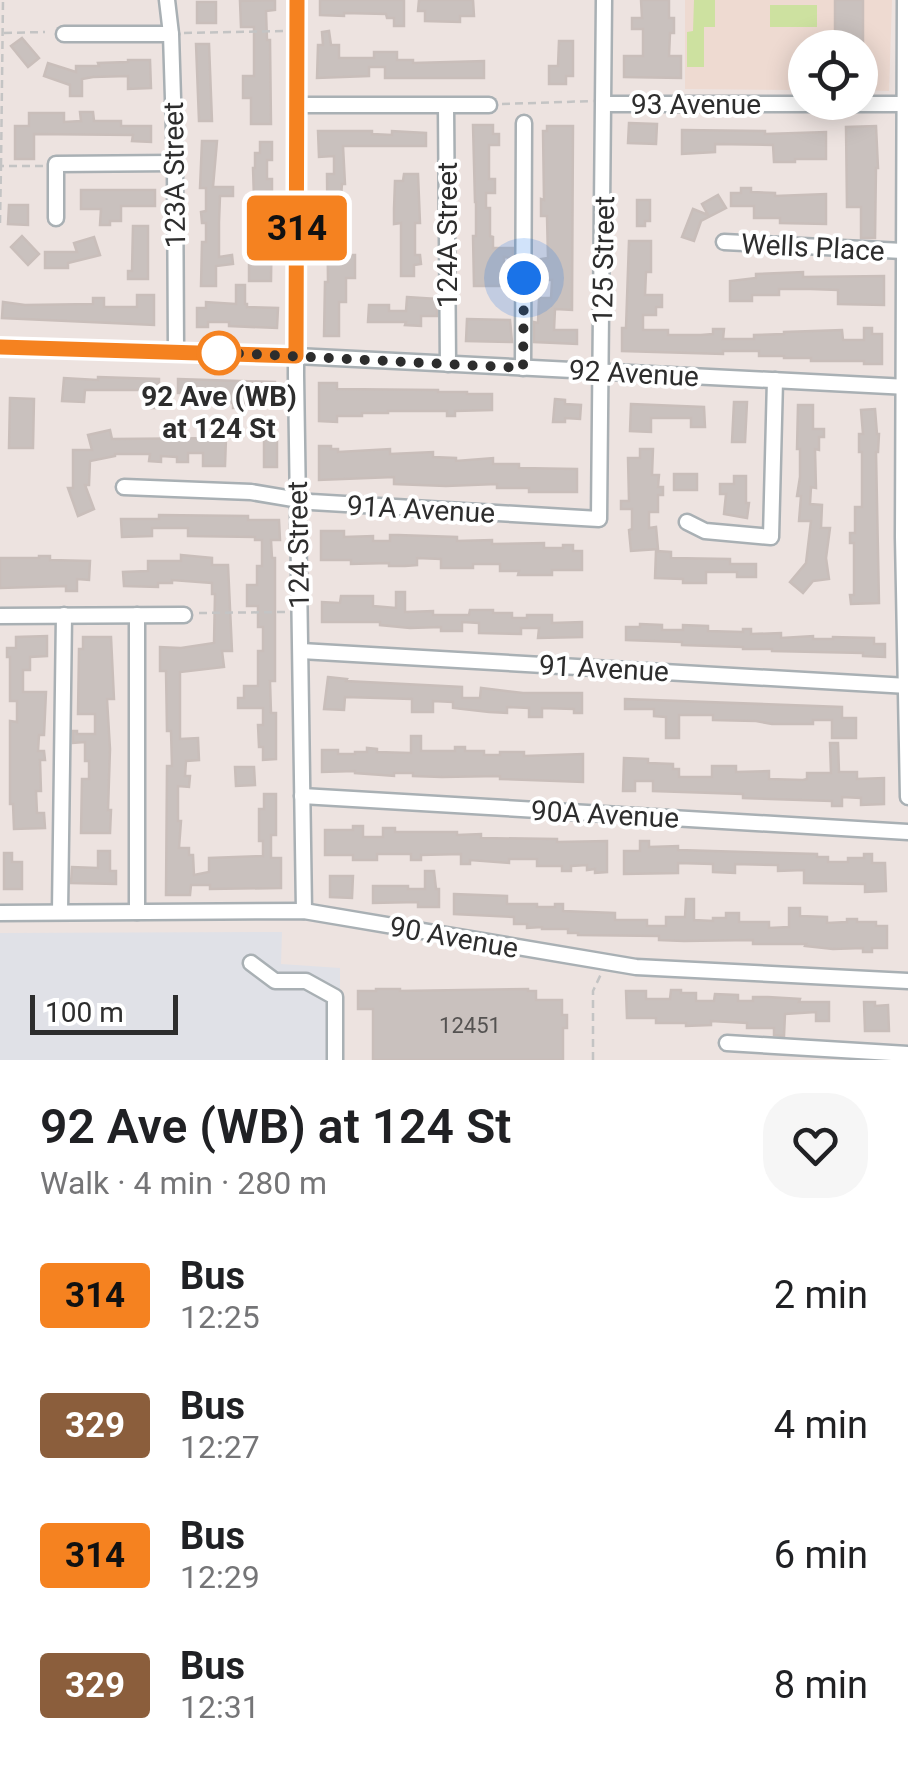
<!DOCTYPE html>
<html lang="en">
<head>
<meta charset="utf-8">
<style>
	body { margin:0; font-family:Roboto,sans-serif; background:#f6f6f6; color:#202124; height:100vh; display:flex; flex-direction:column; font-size:38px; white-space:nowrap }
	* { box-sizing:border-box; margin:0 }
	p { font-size:32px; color:#757577 }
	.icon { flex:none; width:55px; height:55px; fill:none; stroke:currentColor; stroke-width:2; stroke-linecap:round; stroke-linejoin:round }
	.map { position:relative; height:1060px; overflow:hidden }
	.panel { display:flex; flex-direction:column; background:#fff; flex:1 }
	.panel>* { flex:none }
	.badge { padding:0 20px; border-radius:8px; font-size:35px; line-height:65px }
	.buttons { position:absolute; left:788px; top:30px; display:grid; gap:20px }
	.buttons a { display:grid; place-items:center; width:90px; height:90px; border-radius:50%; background:#fff; box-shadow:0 5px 25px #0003; font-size:50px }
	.scale { position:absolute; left:30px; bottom:25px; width:148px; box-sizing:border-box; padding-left:10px; border:5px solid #2d2d2d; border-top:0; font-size:28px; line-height:35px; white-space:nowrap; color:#2d2d2d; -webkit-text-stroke:8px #fff; paint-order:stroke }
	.you { position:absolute; width:50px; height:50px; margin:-25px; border:8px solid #fff; border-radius:50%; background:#1a73e8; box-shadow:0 0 0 15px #1a73e833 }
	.map>.badge { position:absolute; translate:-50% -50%; box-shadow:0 0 0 5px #fff }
	.round { display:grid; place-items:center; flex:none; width:105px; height:105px; border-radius:40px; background:#f6f6f6 }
	.head { display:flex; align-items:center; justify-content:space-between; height:170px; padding:0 40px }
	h1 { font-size:48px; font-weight:600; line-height:75px }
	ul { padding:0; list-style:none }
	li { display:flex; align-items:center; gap:30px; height:130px; padding:0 40px }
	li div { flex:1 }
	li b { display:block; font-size:38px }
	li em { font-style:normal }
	li .badge { min-width:110px; font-weight:700; text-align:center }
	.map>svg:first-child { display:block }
</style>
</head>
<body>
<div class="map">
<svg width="908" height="1060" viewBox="0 0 908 1060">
	<rect width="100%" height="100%" fill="#ede3e0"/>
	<!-- industrial -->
	<path fill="#e0e1e7" d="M282,932l-1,32 59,4v92h-340v-127z"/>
	<!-- education -->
	<path fill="#eedad1" d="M685,0h207l-3,91 -29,-1v-42h-55v42l-120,-1z"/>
	<!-- green -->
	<g fill="#cde1a0">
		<path d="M694,0h21v27h-11v40h-17v-35l6,-1z"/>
		<rect x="770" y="5" width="47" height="22"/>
	</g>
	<!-- building -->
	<g fill="#c9c1be" stroke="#c9beba" stroke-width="2.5">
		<path d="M275,0v10l-9,1 1,29h3l1,84h-20v-26h-8v-22h11v-49h-13l-1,-26z"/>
		<path d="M320,0h84v26h-10v-8h-7l-1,-4 -42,-1v3l-24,-1z"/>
		<path d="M419,0h54l1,16h-14v6l-35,-1v-10h-7z"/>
		<path d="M641,0h28v18h5v15h-4l-1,23h12v22l-57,-1v-21h19v-27h-11v-11h10z"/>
		<rect x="835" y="0" width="28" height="48"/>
		<rect x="197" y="2" width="19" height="21"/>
		<path d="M329,31l2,14h8v13h35v-6h23v8h16v3l71,-2v17h-99v-11h-16v9l-52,2 1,-33h5l-1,-13z"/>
		<path d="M22,38l17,20 -11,9 -17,-21z"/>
		<path d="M559,41h14v35h-7v8h-17v-18h9z"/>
		<path d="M196,44h13l3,77h-13z"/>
		<path d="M128,60h22l1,28 -23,1v-13l-35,1 -11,2v17h-12v-11l-26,-9 4,-13 28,9v-6h23l-1,-3 30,-1z"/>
		<path d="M80,112h13l1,9h27v5h30v16l-19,-1 1,-6 -99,-1v25h-19v-33h14v-13h35v9l17,-1z"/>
		<path d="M629,123l28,1 -1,20 -28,-1z"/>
		<path d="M473,125h20v9h6v11h-10v34h6v14h-9v15h4v28l3,1v11h20v10l-9,-1v29h-30l-1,-50h3v-34h-1z"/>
		<path d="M547,126h26l-1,184 -17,-1 -1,21h23v14l-43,-2v-20l4,1 1,-25h12l1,-18h-5v-10h-5l-1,-11 7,-1 -1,-42h-6v-17l3,1 -1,-69h4z"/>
		<path d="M876,126l2,42h-2l-1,70h-14v-31h-14l-1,-80z"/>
		<path d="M682,130l83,1v3l61,-2v27h-31v3h-21l-1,-17 -58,-1v8l-33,2z"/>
		<path d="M318,131h54v3l20,1v-4l34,2v13h-83l2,38h-3l-1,12v59h14v23h-9v24h-7v34h-15l1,-54h3l-1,-108h7v-18l-15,1z"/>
		<path d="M202,141h15l-4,46h20v9h-13l-1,26v35l13,-2 1,9 -17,2v20h-15l1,-44h4v-19h-4l-1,-11 5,-1v-23h-6z"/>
		<path d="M260,142h12v18h-5v19h5v12h-5v21h5l-1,69h-22v-19h7l-3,-94h2v-15h5z"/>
		<path d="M404,174h14l2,49h-5v32h5l1,9 -7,1v11h-13v-53l-7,1v-15l1,-28h8z"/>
		<path d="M741,188h10v4l24,1v3l51,-2v30l-46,-1v-5h-26v-12h-23v-13h10z"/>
		<path d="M81,190h74v16h-34v15h-11v4h-10l1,-16h-20z"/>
		<path d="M718,195l8,13 -25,13 -7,20 -12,-4 11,-28 15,6 -6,-11z"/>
		<path d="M637,200h13v21h-5v5h-8z"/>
		<path d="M9,205h19v20l-20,-1z"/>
		<path d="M133,226h15v53h-20v-8h4z"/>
		<path d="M22,236l17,18 -11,11 -17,-18z"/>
		<path d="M94,237l6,18 -32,8v5h-23v-16h32l-3,-9z"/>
		<path d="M629,241h22v31h-5l-1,23h17v12h-6v8h-13v15h25v5h33l12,-1v-5h11l-1,10h31v-4l30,-1v-2l58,-2 1,10h21v-12h8v6h10v30h-18v-3h-53v-3h-27v-2h-25v-5h-36v3l-101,-3v-23h4z"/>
		<path d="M803,272v5l81,-1v29l-46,-1v-14l-27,-1h-32v6h-27v6h-22v-20l26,-3v-4z"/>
		<path d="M236,285h9v19h2v3l31,1 -1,20 -48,-2v-4h-21v5h-11v-19h9v-6l30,2z"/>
		<path d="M137,295h17v30l-152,-7 1,-16 22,3 68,-1v-6h11v9h33z"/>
		<path d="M407,297l30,2v17h-16v10l-16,-1 1,-3h-38l1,-17h20v6h17z"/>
		<path d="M467,319l43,1 2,22 -46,-1z"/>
		<path d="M98,377l61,2v9h10v20h-21v-18h-63l-1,12 -22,-1 2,-23 34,2z"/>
		<path d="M178,379l97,3 1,23 -43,3v-5h-23v-10h-32z"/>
		<path d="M319,383h18v6l101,1v2h29v2h25v16l-37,1v5h-8v-5h-59v2h-26v3h-25v6l-18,-1z"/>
		<path d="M10,398l24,1 -1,49h-24z"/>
		<path d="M555,399l10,1v4l16,1 -1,14 -15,-1v4h-12z"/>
		<path d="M734,402h13l-2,40h-13z"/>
		<path d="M631,404l73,3 1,20h-14v-9h-40v14l-21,-1z"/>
		<path d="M798,405h15v24h11v8h-5v13l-4,-1 1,39 -5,-1 -1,17 12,1 -1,23h9l-4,30 3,21 -16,2 -10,12 -13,-11 16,-19 5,-42h-12l2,-25h-4l3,-19v-28h-3z"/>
		<path d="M875,409l2,25h2l-1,18h-2l3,151 -28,1 -1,-9h4v-52h-4v-10h5v-26h7v-55h-3v-18h4l-2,-24z"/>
		<path d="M110,430l2,9 114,-1 -1,28h-22v-13h-15v9h-11v-5l-16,-1v6l-12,-1 1,-7h-35v2l-25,5 -1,24h-4l9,24 -16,7 -10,-28h5v-38h19l-4,-15z"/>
		<rect x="264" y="439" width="13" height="28"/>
		<path d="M319,446h12v3h7v3l52,-3v5l43,-2v5l23,1v3l37,-3v6h26v4l58,1v23h-48v-4h-32v-4l-51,2 -52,-2v-7l-75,3z"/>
		<path d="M640,449h13l-1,26h7l-1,12h5v8h-5v17h-9v16l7,-1 2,22 -27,2 -2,-21 3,-1v-20h-11v-8h8l-1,-43h12z"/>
		<rect x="674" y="474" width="23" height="16"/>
		<path d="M734,476h12v27h3l-2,15 -23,-4 2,-20h-6v-10h14z"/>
		<path d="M159,515l89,1v4h31l1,20h-9l1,18h3v123h-5l1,32h5v46l-13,1v-13h-4l-1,-22h5v-17h-25v-10h6v-12h14v-35h5v-24h-5v-21h-11v-21h10v-19h5v-26h-7v-3l-67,-1v-8h-36v8l-30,1 -1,-18h38z"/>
		<path d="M321,531h23v6l29,-1v5h17v-6h8l59,2v4l35,-1v4l52,-1v5h19v-3h10v6h9v19h-30v5h-34l1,-4h-19v-7h-27v4h-32v-9l-24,-1v7l-12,1h-16v-3l-38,1v-4h-30z"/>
		<path d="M656,551l15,1v6l59,1v5h26v13h-19v-5h-31v11h-23v-4l-28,-1z"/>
		<path d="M181,555l31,3v7h16l4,86h-10l2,16 -44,5v67l18,-1 1,22 -13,1 -1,15h5l-1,11 -11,-1v35h3l-2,27h10v7h4l1,20 15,-3v-14l54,-2v-15h-4v-32h5v-15h12v41h-5v23h10v30l-71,1v-4h-19l-1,10h-24l1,-129h5l-1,-35h-4l-1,-60h-6v-24l21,1 33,-5 1,-49h-3v-11l-40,-3v3h-14v4l-34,-1 -1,-14 25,-1v-10h33z"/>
		<path d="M39,556h11v4l40,1 -1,19 -12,-1v12h-11v-5l-66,2v-30h39z"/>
		<path d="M396,592h9v20l28,-1v4h36l1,-5h23v3h19v5h15v-3h25v8l30,-1v15l-44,1 1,-10h-18v6l-42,-1v-10l-17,-1v9h-21v-4l-31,1 -30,-3v-3h-58v-20l18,1 1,-7h32v10l23,2z"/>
		<path d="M640,624l22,1v5h21v-5l25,1v5l35,1v-3h8v5l30,-1v5l32,-2v3h20v-2l41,1v6h11v13l-22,-1v-3l-91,-2v-2h-29v-2l-61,-2v-3l-56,-2v-13h14z"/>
		<path d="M47,636v20l-17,1v13h-7v22h23l-2,43h-5l-1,16h6l1,9h-5l1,31h-5l1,22h7l1,15 -31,1 -1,-25h-3v-83l7,1v-21h-7v-44h-3v-9h9v-11z"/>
		<path d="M83,637h28l3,62h-7l3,50 -2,61h3l-1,23h-29l1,-54h7v-18h-4v-19l-12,1v-12h4v3h18v-20h-17l1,-65h4z"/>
		<path d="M328,677l19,2 -1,2 116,6v11h18l1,-10 42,5h59v20h-8v-4l-32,-1v9h-13v-9l-22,-1v6l-18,-1 -36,-4v-6l-20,-1v11h-21v-13l-67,-2 -1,13 -20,-1z"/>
		<path d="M625,699l217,8v11h14v20h-24v-18h-19v4h-41l-16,-3 -43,-1v-5h-34v23h-13v-21l-12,-1v-7h-29z"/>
		<path d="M411,736h10v15h34v-4h10v4h19v4h16v-3h24v4l59,-2v28l-83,-3v-3l-58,1 -29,-1v-3h-19v3l-12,-1 -27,-2v-2l-33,1v-22h16v4h17v-2h12v-4l10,1v3l34,1z"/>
		<path d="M830,743h8l1,29h18v7l27,-1v26l-23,1v-7l-19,-1v9h-10v-5l-89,-3v-4l-90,-3v-10h-18v10h-12l1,-33 24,1v4l25,1v5h6v8h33v-11h24v6l33,-1v8l34,1 4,-1v-6h24z"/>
		<path d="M235,767h19l1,18 -19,1z"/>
		<path d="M353,826h10v11h20v-9h12v4h62v3l24,-1v4l76,1v3l50,-1v31l-12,1v-4l-8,1v-5l-16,1v5h-9v-5h-25v-7h-28v4l-39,-3v4h-9v-10l-40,1v5h-10v-6h-34v6h-24v-5h-28v-25h28z"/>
		<path d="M640,841h9v6l29,-1v4l139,4v3h11v5h20v-4h16v-4h8v9h13l1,28 -21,1v-8l-61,-1v-13l-26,1v-6l-43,-1v9l-22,-1v-8l-35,-1v10l-54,1v-23h16z"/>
		<path d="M98,851h12v20h6v13l-45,-1 1,-16 26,1z"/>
		<path d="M4,853h8v9h10v27h-18z"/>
		<path d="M425,871h9l2,18h3v18h-21v-5l-45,1v-17h35v3h17z"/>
		<path d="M330,876h23l-1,22 -22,-1z"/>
		<path d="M454,894l53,2v8h30v3h18v-3h8v7l52,2v7h32v6h19v-9h19l1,-18h8v21l19,1v-3h13v-5h13v9h30v6l20,-1v-19h11v8l27,1v6l20,-1v-3h10v3h19v4h11v22h-15v4h-9v-4l-30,1 -28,-3 1,-2h-53v-4l-69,1 -25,-1v-4l-81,-1v-2h-10v-4h-26v-2l-15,1v-4h-13v-7l-60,-3z"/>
		<path d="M376,989h24v2l128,-2v2h8v9h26v15h5v13h-4v32h-190v-51h-15v-18h18z"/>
		<path d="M671,990h10v3h15v8h18l1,-7 23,1v6h15v-4h15l32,2 -1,3h30v19h-13v-9l-31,2 -1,22 -10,-1v-7h-27v-5l-36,-2v4l-25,1v-3h-30v-5h-29l-1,-27h20v8h24z"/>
		<path d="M864,1002h11v4l13,-1 1,26h-24z"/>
	</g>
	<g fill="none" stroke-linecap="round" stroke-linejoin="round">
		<!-- minor casing -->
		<g stroke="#a9b0b4" stroke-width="19">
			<g id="minor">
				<path d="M167,0l4,34 4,129 1,188"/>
				<path d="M297,0l-1,375 8,536"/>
				<path d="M905,0l-2,537 5,260"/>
				<path d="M64,34h107"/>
				<path d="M605,104h303"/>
				<path d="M298,105h191"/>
				<path d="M446,106l2,258"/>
				<path d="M56,218v-54l119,-1"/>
				<path d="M724,242l179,9"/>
				<path d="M0,347l296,9 612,31"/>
				<path d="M523,368l1,-245"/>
				<path d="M124,487l127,5 60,10 288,17 5,-519"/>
				<path d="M687,522l18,9 66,6 4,-157"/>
				<path d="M137,615v297"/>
				<path d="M0,616l184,-1"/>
				<path d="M301,651l607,35"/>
				<path d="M302,796l606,36"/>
				<path d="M60,912l4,-297"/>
				<path d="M0,913l304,-2 332,56 272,14"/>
				<path d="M251,963l24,18h31l29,16v63"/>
				<path d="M727,1043l181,11"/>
			</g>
		</g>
		<!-- path -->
		<g stroke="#c4c4c4" stroke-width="2.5" stroke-dasharray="8 5" stroke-linecap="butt">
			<path d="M4,33l41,-1"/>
			<path d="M184,33l102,-2"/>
			<path d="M502,104l92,-3"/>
			<path d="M1,166l2,-166"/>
			<path d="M0,223l1,-57h42"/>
			<path d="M199,613l89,-1"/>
			<path d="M593,1060v-69l8,-17"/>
		</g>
		<!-- minor -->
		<use href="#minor" stroke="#fff" stroke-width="14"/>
	</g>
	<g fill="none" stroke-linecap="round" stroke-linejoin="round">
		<!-- line casing -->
		<g stroke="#fff" stroke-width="22">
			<path id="line" d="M0,347l296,9 1,-356"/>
		</g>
		<!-- line -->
		<use href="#line" stroke="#f58220" stroke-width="15"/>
		<!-- walk -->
		<path stroke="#2d2d2d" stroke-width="10" stroke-dasharray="0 18" d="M219,353l-8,-1 312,16 1,-90"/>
	</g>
	<!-- markers -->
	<circle fill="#fff" stroke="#f58220" stroke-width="5" cx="219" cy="353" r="20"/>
	<g text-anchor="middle" stroke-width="8" stroke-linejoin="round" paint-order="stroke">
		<!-- number labels -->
		<g font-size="22" fill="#545251">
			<text x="470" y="1033">12451</text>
		</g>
		<!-- street labels -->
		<g font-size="28" fill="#2d2d2d" stroke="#fff">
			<text x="696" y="114">93 Avenue</text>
			<text transform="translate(174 175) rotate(-91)" y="10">123A Street</text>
			<text transform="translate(447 235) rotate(-90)" y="10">124A Street</text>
			<text transform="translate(813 247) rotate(3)" y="10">Wells Place</text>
			<text transform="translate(603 260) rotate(-89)" y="10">125 Street</text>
			<text transform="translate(634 373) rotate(3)" y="10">92 Avenue</text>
			<text transform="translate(421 509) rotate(3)" y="10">91A Avenue</text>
			<text transform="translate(298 545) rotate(-91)" y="10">124 Street</text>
			<text transform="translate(604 668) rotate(3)" y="10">91 Avenue</text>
			<text transform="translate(605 814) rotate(3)" y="10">90A Avenue</text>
			<text transform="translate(454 937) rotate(10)" y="10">90 Avenue</text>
		</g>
		<!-- stop labels -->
		<g font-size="28" font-weight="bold" fill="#2d2d2d" stroke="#fff">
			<text x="219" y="406">92 Ave (WB)<tspan x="219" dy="32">at 124 St</tspan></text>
		</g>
	</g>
</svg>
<div class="buttons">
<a><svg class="icon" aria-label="locate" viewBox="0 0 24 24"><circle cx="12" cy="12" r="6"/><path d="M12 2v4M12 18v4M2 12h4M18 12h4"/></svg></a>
</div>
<div class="scale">100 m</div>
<div class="you" style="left:524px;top:278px"></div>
<b class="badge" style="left:297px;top:228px;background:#f58220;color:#111">314</b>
</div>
<section class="panel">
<div class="head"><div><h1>92 Ave (WB) at 124 St</h1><p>Walk · 4 min · 280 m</p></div><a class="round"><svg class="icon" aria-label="heart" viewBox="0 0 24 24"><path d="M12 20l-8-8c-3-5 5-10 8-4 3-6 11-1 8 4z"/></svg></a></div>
<ul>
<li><span class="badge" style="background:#f58220;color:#111">314</span><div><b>Bus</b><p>12:25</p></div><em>2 min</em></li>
<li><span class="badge" style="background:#8b5e3c;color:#fff">329</span><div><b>Bus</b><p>12:27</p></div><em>4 min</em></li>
<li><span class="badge" style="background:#f58220;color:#111">314</span><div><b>Bus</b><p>12:29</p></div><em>6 min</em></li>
<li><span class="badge" style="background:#8b5e3c;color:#fff">329</span><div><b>Bus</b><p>12:31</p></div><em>8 min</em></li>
</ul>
</section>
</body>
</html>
